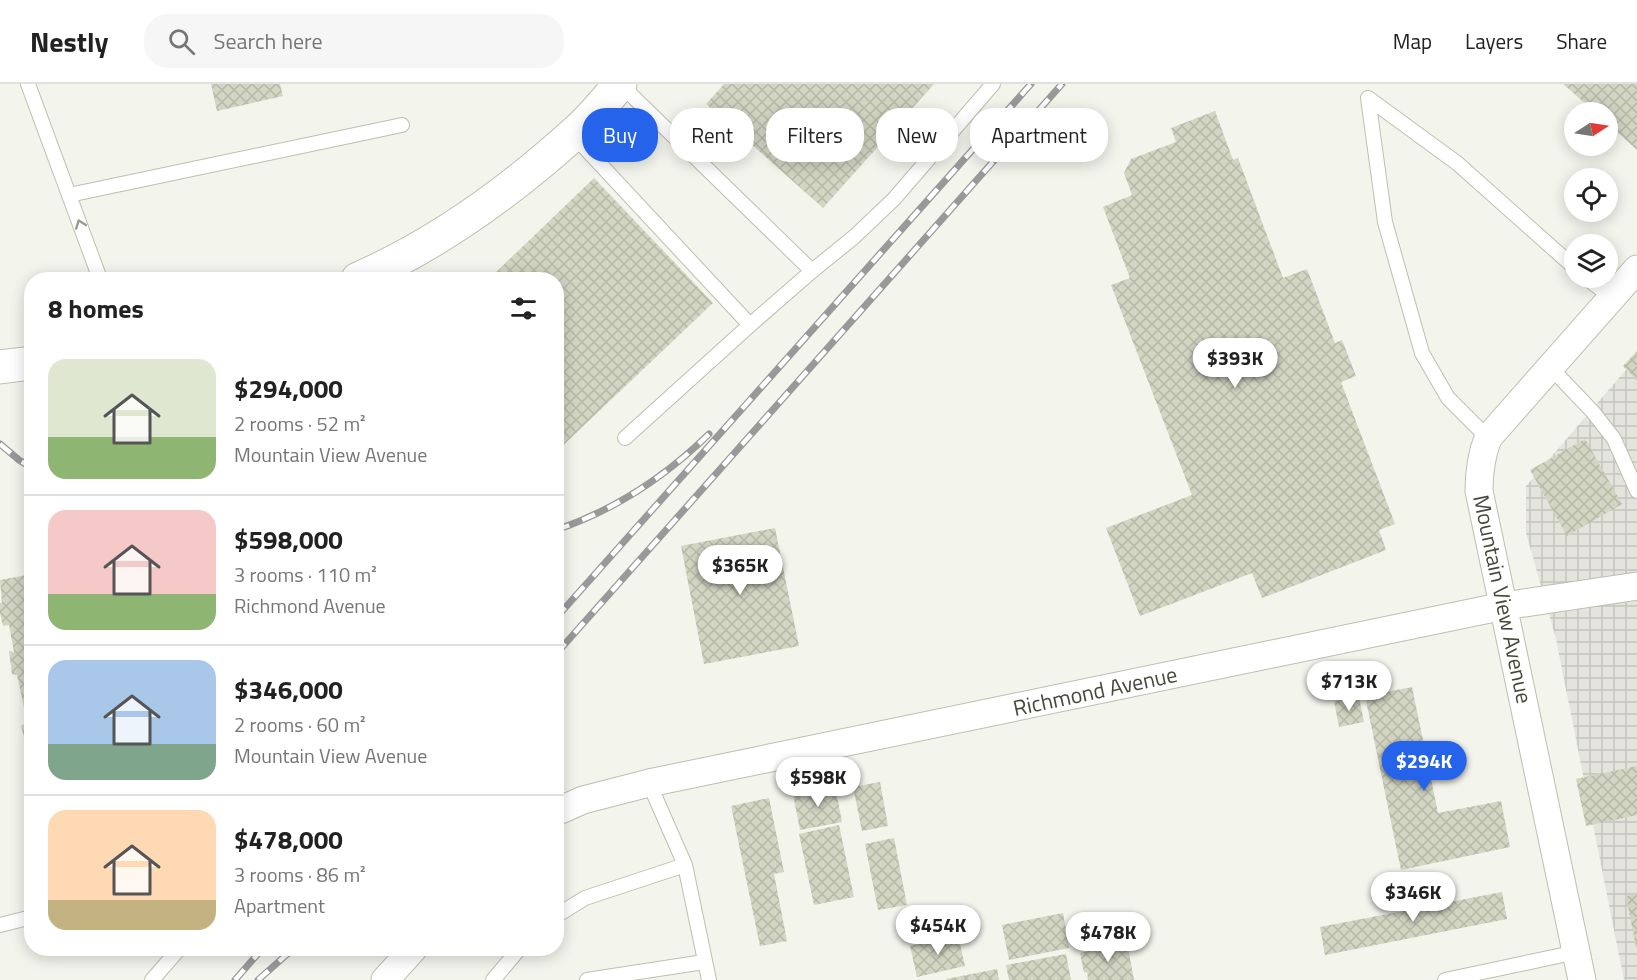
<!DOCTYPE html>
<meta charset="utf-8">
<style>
body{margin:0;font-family:"Titillium Web",sans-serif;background:#f6f6f6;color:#222;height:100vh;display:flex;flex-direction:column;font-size:22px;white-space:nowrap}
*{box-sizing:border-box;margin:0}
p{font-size:20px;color:#767676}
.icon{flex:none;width:33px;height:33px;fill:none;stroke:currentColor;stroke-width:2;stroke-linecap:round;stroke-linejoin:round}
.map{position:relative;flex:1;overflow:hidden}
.side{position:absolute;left:24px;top:188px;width:540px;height:684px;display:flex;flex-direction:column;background:#fff;border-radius:24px;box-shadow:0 3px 15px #0003}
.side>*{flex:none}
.banner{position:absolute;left:582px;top:24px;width:570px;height:54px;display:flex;gap:12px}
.needle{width:39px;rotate:78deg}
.buttons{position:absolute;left:1564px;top:18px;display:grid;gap:12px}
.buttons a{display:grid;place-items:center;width:54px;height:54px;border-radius:50%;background:#fff;box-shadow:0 3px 15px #0003;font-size:30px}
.price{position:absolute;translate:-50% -51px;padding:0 14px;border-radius:21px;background:#fff;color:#222;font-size:20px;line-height:39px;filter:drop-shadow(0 2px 3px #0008)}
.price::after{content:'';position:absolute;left:50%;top:36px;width:18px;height:14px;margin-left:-9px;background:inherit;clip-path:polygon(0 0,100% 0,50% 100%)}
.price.on{background:#2563eb;color:#fff}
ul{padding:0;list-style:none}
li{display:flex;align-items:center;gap:18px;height:150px;padding:0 24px}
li+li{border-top:2px solid #e0e0e0}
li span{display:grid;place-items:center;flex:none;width:168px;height:120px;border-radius:18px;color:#555}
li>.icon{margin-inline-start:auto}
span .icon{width:72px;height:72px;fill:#fffc;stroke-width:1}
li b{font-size:26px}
h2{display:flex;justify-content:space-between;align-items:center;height:72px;padding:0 24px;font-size:26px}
.pill{padding:0 21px;border-radius:24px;background:#fff;box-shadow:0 3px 15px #0003;font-size:21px;line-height:54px}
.pill.on{background:#2563eb;color:#fff}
header{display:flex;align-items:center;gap:36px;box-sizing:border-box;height:84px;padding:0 30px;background:#fff;border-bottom:2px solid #e0e0e0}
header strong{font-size:28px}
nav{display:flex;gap:33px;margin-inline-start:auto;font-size:21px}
.search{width:420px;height:54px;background:#f6f6f6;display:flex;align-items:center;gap:15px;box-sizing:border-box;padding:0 21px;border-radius:24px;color:#767676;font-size:22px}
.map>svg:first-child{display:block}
.industrial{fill:url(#industrial-grid)}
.building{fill:url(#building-cross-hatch)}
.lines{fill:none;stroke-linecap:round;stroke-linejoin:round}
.service-casing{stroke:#bdbfb0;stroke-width:16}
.minor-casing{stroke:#bdbfb0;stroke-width:29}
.tertiary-casing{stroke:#bdbfb0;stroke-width:35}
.service{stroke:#fff;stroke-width:14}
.minor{stroke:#fff;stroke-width:27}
.tertiary{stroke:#fff;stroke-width:33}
.rail-casing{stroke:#999;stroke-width:7}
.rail{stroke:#fff;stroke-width:4.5;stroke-dasharray:14;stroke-linecap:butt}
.oneway{stroke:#9a9a93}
.labels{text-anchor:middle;stroke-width:4.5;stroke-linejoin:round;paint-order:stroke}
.street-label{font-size:22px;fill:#47483b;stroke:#fff}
</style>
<header>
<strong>Nestly</strong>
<div class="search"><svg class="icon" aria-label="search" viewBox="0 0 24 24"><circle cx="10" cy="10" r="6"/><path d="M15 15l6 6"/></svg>Search here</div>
<nav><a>Map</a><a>Layers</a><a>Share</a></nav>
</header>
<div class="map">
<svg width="1637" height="896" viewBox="0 0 1637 896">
<defs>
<pattern id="industrial-grid" width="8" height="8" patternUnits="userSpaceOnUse" patternTransform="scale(1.5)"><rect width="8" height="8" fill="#e4e4dd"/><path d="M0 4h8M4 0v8" fill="none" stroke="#c5c5bf"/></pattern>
<pattern id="building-cross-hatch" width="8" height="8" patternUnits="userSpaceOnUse" patternTransform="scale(1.5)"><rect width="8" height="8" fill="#d3d5c3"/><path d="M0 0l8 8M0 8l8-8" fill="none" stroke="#b6b8a8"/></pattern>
</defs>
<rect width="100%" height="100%" fill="#f3f4ec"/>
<!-- industrial -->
<path class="industrial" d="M1637,273v623h-13l-68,-341 -30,-106v-47z"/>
<!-- building -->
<path class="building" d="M211,0h69l3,12 -66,15z
M724,0h210l-111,124 -117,-104z
M1563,0h74v66l-29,-26v-12h-13z
M1215,27l18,49 5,-2 45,120 24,-9 28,74 7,-3 14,36 -15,6 54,142 -16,6 7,20 -124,48 -10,-25 -112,43 -34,-88 86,-33 -81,-210 19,-7 -27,-71 29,-12 -8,-22 7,-14 45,-17 -5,-14z
M594,94l119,125 -157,149v-173h-67z
M1637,267v29l-14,-14z
M1585,355l37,65 -55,32 -37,-66z
M775,444l24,118 -95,18 -23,-118z
M32,490v170l-6,1 -5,-19 6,-4 -10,-47 -5,-1 -3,-23 5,1 -5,-27 -6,1 -3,-13v-10h2l-2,-23z
M1412,603l26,126 63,-12 9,46 -109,23 -36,-174z
M1359,613l5,25 -25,5 -5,-26z
M1637,682v49l-51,11 -10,-47z
M880,698l8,44 -26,5 -9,-44z
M835,702l7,36 -42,8 -7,-36z
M769,714l15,74 -10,2 13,67 -27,5 -29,-140z
M839,741l15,72 -40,8 -15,-71z
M894,754l13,67 -29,5 -13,-66z
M1502,808l5,27 -182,36 -5,-28z
M1637,810v53h-1l-10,-51z
M1063,829l6,35 -60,12 -7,-35z
M958,851l7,31 -48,11 -7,-31z
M1127,858l7,38h-46l-1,-8 -3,1 -4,-20z
M1066,870l5,26h-62l-3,-15z
M997,885l2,11h-52l-1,-1z"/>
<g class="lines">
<!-- service casing -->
<g class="service-casing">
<path id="service" d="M28,0l72,195
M1368,14l17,124 37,131 26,45 40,40
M1368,14l89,65 118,105
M573,51l177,190 62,-54 -192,-187
M69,111l333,-70
M812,187l42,-34 40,-38 99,-115
M1586,194l26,19
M1550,283l43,45 21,27 23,52
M625,354l125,-113
M649,699l36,82 24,115
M556,832l29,-18 100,-33
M0,841l32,-8
M152,896l28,-32
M493,896l27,-32
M587,896l117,-18
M1445,896l132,-28"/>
</g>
<!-- minor casing -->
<g class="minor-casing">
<path id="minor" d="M556,728l27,-12 66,-17 855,-177 133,-20
M385,896l29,-32
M1582,896l-103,-489c0,-19 2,-35 9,-53l149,-169"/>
</g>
<!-- tertiary casing -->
<g class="tertiary-casing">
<path id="tertiary" d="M358,195c80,-35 154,-89 219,-148 16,-14 29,-31 43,-47
M0,283l32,-4"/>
</g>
<!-- service -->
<use href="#service" class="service"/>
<!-- minor -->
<use href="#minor" class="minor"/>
<!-- tertiary -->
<use href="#tertiary" class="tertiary"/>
<!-- rail casing -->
<g class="rail-casing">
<path id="rail" d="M0,360l19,16 13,8
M556,446c59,-20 109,-53 153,-96
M556,534l475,-534
M556,570l506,-570
M235,896l28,-32
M258,896l36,-32"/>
</g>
<!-- rail -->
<use href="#rail" class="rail"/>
</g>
<!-- one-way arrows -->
<defs><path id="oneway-chevron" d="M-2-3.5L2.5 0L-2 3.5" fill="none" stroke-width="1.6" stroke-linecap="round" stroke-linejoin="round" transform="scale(1.5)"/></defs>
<use class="oneway" href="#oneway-chevron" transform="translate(80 140) rotate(-110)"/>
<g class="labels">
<!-- street labels -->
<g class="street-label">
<text transform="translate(1503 515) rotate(78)" y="8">Mountain View Avenue</text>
<text transform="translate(1095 607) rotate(-12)" y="8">Richmond Avenue</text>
</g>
</g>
</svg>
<div class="buttons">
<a><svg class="needle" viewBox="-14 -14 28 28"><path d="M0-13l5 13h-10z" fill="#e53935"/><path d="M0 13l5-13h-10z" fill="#767676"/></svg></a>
<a><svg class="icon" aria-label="locate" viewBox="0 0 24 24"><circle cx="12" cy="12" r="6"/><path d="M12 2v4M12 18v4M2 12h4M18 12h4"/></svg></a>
<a><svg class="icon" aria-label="layers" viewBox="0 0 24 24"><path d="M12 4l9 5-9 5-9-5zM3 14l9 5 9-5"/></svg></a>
</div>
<b class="price" style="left:1235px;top:305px">$393K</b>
<b class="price" style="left:740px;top:512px">$365K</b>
<b class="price" style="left:1349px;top:628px">$713K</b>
<b class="price on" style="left:1424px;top:708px">$294K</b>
<b class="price" style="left:818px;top:724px">$598K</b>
<b class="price" style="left:1413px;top:839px">$346K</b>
<b class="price" style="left:938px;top:872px">$454K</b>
<b class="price" style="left:1108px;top:879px">$478K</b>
<div class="banner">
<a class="pill on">Buy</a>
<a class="pill">Rent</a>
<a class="pill">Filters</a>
<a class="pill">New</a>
<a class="pill">Apartment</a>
</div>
<section class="side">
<h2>8 homes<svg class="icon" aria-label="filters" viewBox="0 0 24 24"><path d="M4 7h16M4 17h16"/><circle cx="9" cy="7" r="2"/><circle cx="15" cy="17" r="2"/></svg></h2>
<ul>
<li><span style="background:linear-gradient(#dfe7d0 65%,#8fb573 0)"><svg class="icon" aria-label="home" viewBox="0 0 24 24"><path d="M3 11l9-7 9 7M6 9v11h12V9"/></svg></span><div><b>$294,000</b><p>2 rooms · 52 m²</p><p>Mountain View Avenue</p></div></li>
<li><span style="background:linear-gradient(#f6c9c9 70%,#8fb573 0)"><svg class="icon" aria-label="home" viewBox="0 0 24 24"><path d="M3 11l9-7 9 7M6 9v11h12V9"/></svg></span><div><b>$598,000</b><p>3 rooms · 110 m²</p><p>Richmond Avenue</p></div></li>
<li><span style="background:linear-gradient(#a9c7e8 70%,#7fa58c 0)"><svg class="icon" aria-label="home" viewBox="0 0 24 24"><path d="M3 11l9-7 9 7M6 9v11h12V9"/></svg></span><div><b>$346,000</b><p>2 rooms · 60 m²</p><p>Mountain View Avenue</p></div></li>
<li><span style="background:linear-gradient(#ffd9b3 75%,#c2b280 0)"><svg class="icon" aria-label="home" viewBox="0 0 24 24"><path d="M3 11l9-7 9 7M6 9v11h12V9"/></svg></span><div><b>$478,000</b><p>3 rooms · 86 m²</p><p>Apartment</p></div></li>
</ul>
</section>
</div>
